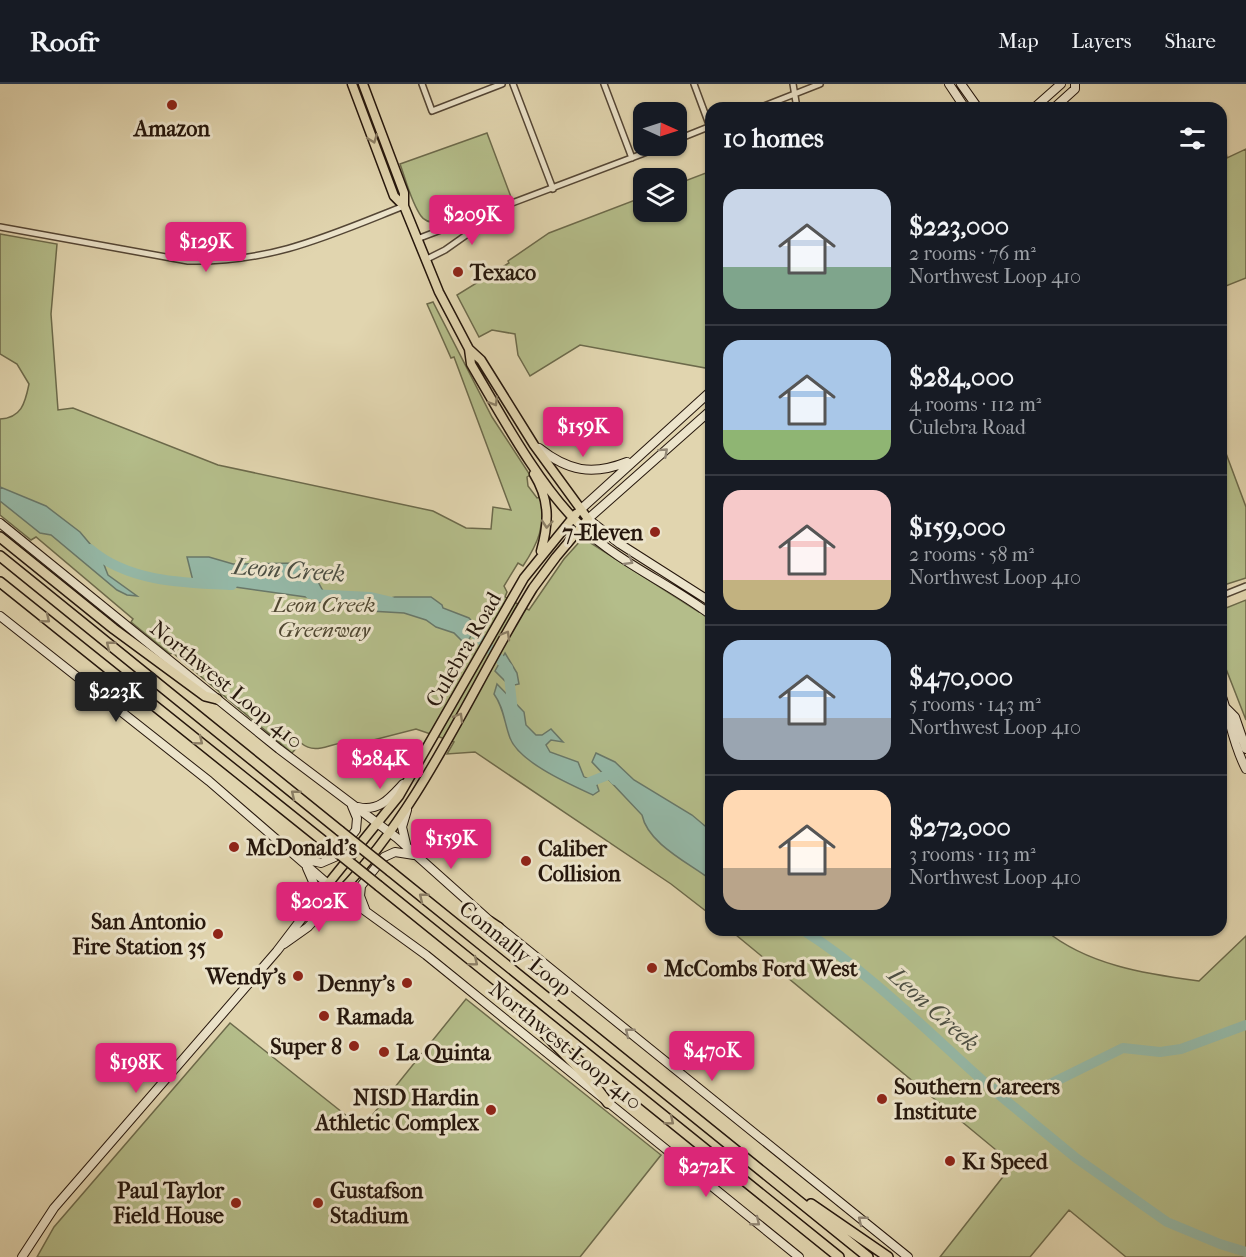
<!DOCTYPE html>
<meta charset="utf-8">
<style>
body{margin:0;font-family:"IM FELL French Canon",serif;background:#20242c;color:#f1f3f6;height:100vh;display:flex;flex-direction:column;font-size:22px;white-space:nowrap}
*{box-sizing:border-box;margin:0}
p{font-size:20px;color:#9ea1a6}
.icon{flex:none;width:33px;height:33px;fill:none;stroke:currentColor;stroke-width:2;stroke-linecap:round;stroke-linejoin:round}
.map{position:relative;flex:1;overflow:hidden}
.sheet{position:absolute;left:705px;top:18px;width:522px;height:834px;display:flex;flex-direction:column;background:#171b24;border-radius:18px;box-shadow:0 2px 4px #0004}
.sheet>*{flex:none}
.needle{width:39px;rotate:93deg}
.fabs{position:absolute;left:633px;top:18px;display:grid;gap:12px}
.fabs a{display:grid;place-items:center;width:54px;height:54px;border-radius:12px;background:#171b24;box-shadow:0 2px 4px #0004;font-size:30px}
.price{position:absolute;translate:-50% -51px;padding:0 14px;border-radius:6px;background:#db2777;color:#fff;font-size:20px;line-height:39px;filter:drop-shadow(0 2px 3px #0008)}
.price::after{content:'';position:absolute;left:50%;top:36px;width:18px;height:14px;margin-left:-9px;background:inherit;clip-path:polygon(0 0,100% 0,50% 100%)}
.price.on{background:#222;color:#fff}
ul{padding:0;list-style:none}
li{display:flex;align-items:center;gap:18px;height:150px;padding:0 18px}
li+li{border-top:2px solid #363941}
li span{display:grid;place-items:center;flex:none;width:168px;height:120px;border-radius:18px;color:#555}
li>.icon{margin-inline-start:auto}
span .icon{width:72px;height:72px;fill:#fffc;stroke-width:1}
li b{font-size:26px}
h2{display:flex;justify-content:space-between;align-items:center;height:72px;padding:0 18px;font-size:26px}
header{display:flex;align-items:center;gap:36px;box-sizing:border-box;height:84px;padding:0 30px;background:#171b24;border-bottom:2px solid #363941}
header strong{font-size:28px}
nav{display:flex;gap:33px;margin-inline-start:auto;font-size:21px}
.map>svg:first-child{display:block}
.green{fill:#b4bd8a;stroke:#6c6a4b;stroke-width:1.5}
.water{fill:#95b9a8;stroke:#68786a;stroke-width:1.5}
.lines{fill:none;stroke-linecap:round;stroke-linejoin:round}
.river{stroke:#95b9a8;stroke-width:10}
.street-casing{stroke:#544635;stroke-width:8}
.secondary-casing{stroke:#25160c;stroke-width:10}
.primary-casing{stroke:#25160c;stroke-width:11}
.highway-casing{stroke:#25160c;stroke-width:12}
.street{stroke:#ece4cb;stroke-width:5}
.secondary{stroke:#ece4cb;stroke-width:8}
.primary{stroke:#e1d5af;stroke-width:8}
.highway{stroke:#e1d5af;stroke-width:9}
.highway-bridge-casing{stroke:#25160c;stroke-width:12;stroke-linecap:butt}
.highway-bridge{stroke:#e1d5af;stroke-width:9}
.oneway{stroke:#8c7f66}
.oneway2{stroke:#928775}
.poi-dot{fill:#8f2418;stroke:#ece4cb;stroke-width:2}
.labels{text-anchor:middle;stroke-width:6;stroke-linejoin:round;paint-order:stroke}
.poi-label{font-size:22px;font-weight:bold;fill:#25160c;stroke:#ece4cb;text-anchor:start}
.park-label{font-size:22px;font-style:italic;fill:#504832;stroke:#ece4cb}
.street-label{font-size:22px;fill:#25160c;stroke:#ece4cb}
.water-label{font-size:24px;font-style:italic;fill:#4c4f43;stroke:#ece4cb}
</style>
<header>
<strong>Roofr</strong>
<nav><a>Map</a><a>Layers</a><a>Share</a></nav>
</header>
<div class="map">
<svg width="1246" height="1173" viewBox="0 0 1246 1173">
<rect width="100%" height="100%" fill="#e1d5af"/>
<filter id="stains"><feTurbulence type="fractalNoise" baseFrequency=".00333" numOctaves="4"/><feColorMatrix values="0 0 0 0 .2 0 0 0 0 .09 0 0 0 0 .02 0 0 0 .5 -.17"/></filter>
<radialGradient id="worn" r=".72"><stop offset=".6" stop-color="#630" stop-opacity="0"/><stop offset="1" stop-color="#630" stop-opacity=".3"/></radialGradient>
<!-- green -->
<path class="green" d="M1221,37l6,37 19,-9v129l-25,10z
M487,49l24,64c-18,7 -77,39 -90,19 -10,-14 -15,-36 -21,-52z
M711,87v198l-131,-24 -50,31 -12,-21 -3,-21 -23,-4 -13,7 -22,-42 52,-32 -1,-2 41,-28 94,-36 1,15h32l1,-28z
M0,150l57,10 -6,70 7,96 15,-2 145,57 215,46 33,17 25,1 2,-22 18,3 -57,-153 -3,1 -24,-54 6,-2 59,115 38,58 -3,2 1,9 9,12 4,-1c4,29 -2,45 -18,69l-5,-3 -14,23 3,6 -2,5 24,13 35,-51 19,-21 116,74 12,-10v313l-40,-31 -196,-132 -28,2 7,-12 -38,-13 -62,16c-20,-8 -35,13 -53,-2l-9,10 -119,-100 -3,1 -39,-32 2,-3 -97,-82 -5,3 -31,-25v-96c21,-1 25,-15 29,-35l-12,-20 -17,-10z
M1221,356l25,67v71l-25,8z
M1246,516v120l-25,-64v-46z
M730,846h315c42,35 101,44 154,51l47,-45v321h-120l-57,-47 -39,47h-90l73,-93z
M466,915l195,156 -81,102h-543l17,-30 176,-204 132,105z"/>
<!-- water -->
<path class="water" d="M0,403l46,19 34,26 21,25 7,18 29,21 -10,-1 -10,-5 -66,-55 -11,-2 -40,-32z
M187,473h22l24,7 67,-1c20,7 16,28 33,37l-15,3 -5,-5 -120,-17z
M395,513h36l11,8 1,3 26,10 7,8 -10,19 -12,-12 -18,-6 -10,-7 -22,-7 -51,-3 2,-4z
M505,569l12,20 2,11 -9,2 -15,-15z
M497,600l27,28 2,13 10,10h6l9,-6 12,13 -12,-2 -5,5 4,7 28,10 6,15 12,5 3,9 -6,4c-24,-11 -74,-33 -83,-57 -6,-16 -6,-30 -16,-44z
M596,669l19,9 19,18 58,35 19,16v49c-22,-17 -63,-36 -69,-65l-50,-53z"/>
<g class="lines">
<!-- river -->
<path class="river" d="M90,465c38,33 94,34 142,36
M310,510l61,3 21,5
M465,539l43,45 5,44
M582,698l3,2 25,-10 5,6
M803,846c69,44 128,105 189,159l50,-1 81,-40 37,4 21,-3 65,-24
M992,1005l84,69 91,64 53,22 26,8"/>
<!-- street casing -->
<g class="street-casing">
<path id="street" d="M422,0l10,27 70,-27
M513,0l40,105
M604,0l28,74
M694,0l16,43
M793,0l4,24
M759,24l61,-24
M676,56l35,-14
M0,143l188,34c83,2 140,-25 216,-55
M417,155l246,-93
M425,176l20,-10 58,-41
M1221,512l25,-10"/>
</g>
<!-- secondary casing -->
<g class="secondary-casing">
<path id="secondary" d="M949,0l16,24
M961,0l17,24
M1034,24l27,-24
M1054,24l21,-19v-5
M711,326l-123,109 32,25 91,58
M539,364c29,23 53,28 88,14
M580,426l131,-119
M0,439l279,226 118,89 93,83
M582,443c36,35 88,57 129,88
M0,532l209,165 119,103 98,71 373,302
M1221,610c9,25 12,51 25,75
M1226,624l9,9 11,32
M358,723c21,5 32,-9 45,-23
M406,760l-4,-17 5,-17
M300,774l21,5 14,-6 21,-27 1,-12 -5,-12
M307,784l7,16 -1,16
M328,825l13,-6 13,1
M365,825l-5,-13 1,-10 23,-29 11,-5 19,3
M499,843l409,330
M284,860l24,-17 32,-35
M22,1173l32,-49 223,-257 51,-67"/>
</g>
<!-- primary casing -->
<g class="primary-casing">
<path id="primary" d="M352,0l42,112 10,10 35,86 30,57 2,15c30,51 68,122 111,163
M363,0l41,109v13
M534,390c16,26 15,49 7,77
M328,800l71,-88 125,-218 52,-64
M340,808c84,-87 130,-202 193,-304l23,-31 32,-38 -54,-74 -53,-85 -12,-11
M490,837l9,6"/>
</g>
<!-- highway casing -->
<g class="highway-casing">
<path id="highway" d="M0,453l114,92 91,67 12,3
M0,472l340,275
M0,498l327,262
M390,787l478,386
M379,802l460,371
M502,906l91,93 15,20
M811,1120l77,53"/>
</g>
<!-- street -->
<use href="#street" class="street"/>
<!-- secondary -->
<use href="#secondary" class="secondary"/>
<!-- primary -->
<use href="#primary" class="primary"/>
<!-- highway -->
<use href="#highway" class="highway"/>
<!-- highway-bridge casing -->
<g class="highway-bridge-casing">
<path id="highway-bridge" d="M340,747l50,40
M327,760l52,42"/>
</g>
<!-- highway-bridge -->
<use href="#highway-bridge" class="highway-bridge"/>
</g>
<!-- one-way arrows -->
<defs><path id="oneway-chevron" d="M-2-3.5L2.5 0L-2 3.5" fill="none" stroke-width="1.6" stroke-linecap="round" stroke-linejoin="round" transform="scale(1.5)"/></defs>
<g class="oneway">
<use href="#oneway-chevron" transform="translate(373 55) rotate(69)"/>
<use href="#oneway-chevron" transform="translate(494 318) rotate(59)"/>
<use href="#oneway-chevron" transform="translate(547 440) rotate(95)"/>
<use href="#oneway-chevron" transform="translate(46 535) rotate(39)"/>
<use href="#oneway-chevron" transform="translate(506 551) rotate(-60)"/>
<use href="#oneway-chevron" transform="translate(110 561) rotate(-141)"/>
<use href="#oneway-chevron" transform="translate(459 633) rotate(-60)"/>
<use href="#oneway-chevron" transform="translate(199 657) rotate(39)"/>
<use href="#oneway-chevron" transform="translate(295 710) rotate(-141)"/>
<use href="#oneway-chevron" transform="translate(423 813) rotate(-141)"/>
<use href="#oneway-chevron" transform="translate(474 878) rotate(39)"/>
<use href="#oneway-chevron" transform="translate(670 1037) rotate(39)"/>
</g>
<g class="oneway2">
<use href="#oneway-chevron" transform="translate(664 368) rotate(-42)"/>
<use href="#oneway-chevron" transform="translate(629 477) rotate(31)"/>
<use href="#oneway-chevron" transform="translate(629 948) rotate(-141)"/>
<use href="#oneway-chevron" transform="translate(862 1136) rotate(-141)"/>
<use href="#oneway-chevron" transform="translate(756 1138) rotate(39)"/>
</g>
<!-- markers -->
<g class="poi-dot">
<circle cx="172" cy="21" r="6"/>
<circle cx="458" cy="188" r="6"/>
<circle cx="655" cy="448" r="6"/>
<circle cx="234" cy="763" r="6"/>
<circle cx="526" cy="777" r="6"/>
<circle cx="218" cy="850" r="6"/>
<circle cx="652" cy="884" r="6"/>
<circle cx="298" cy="892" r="6"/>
<circle cx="407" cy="899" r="6"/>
<circle cx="324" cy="932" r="6"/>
<circle cx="354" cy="962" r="6"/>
<circle cx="384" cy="968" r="6"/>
<circle cx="882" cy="1015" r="6"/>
<circle cx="491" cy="1026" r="6"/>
<circle cx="950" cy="1077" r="6"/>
<circle cx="236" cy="1119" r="6"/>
<circle cx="318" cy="1119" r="6"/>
</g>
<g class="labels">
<!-- poi labels -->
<g class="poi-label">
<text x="172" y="52" text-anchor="middle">Amazon</text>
<text x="470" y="196">Texaco</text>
<text x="643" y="456" text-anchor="end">7-Eleven</text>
<text x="246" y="771">McDonald's</text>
<text x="538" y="772">Caliber<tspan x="538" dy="25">Collision</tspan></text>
<text x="206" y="845" text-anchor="end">San Antonio<tspan x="206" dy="25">Fire Station 35</tspan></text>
<text x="664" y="892">McCombs Ford West</text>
<text x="286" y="900" text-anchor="end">Wendy's</text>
<text x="395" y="907" text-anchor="end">Denny's</text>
<text x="336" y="940">Ramada</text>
<text x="342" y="970" text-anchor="end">Super 8</text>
<text x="396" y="976">La Quinta</text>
<text x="894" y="1010">Southern Careers<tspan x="894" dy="25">Institute</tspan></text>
<text x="479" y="1021" text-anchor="end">NISD Hardin<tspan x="479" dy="25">Athletic Complex</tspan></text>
<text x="962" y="1085">K1 Speed</text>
<text x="224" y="1114" text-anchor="end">Paul Taylor<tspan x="224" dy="25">Field House</tspan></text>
<text x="330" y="1114">Gustafson<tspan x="330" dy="25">Stadium</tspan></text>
</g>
<!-- park labels -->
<g class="park-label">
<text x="324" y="528">Leon Creek<tspan x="324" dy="25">Greenway</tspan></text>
</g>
<!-- street labels -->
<g class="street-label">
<text transform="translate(463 565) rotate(-60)" y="8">Culebra Road</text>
<text transform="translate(227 600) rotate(39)" y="8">Northwest Loop 410</text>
<text transform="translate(516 864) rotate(39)" y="8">Connally Loop</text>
<text transform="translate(566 961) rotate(39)" y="8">Northwest Loop 410</text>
</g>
<!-- water labels -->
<g class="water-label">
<text transform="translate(289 486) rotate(4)" y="8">Leon Creek</text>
<text transform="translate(934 925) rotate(42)" y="8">Leon Creek</text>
</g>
</g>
<rect width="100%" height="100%" filter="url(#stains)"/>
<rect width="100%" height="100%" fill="url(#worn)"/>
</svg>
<div class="fabs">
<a><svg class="needle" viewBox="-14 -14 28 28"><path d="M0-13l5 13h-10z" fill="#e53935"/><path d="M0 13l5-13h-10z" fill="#9ea1a6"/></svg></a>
<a><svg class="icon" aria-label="layers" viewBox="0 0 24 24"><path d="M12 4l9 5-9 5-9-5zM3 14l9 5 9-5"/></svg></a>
</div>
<b class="price" style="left:472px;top:162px">$209K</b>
<b class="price" style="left:206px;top:189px">$129K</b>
<b class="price" style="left:583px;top:374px">$159K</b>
<b class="price on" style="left:116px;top:639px">$223K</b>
<b class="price" style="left:380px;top:706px">$284K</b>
<b class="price" style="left:451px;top:786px">$159K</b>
<b class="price" style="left:319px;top:849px">$202K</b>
<b class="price" style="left:712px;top:998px">$470K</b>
<b class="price" style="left:136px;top:1010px">$198K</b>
<b class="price" style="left:706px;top:1114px">$272K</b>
<section class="sheet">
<h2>10 homes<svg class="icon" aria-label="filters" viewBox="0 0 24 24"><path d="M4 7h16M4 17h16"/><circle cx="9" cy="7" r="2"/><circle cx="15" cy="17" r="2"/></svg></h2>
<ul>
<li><span style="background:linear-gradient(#c9d6e8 65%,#7fa58c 0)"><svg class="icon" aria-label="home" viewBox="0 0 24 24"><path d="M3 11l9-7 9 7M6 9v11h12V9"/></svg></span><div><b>$223,000</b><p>2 rooms · 76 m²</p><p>Northwest Loop 410</p></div></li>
<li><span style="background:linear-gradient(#a9c7e8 75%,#8fb573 0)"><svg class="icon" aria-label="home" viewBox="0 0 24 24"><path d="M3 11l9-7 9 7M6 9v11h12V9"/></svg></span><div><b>$284,000</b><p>4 rooms · 112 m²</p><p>Culebra Road</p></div></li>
<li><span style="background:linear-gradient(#f6c9c9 75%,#c2b280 0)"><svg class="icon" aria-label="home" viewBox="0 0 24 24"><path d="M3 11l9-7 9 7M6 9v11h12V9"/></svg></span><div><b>$159,000</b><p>2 rooms · 58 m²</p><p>Northwest Loop 410</p></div></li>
<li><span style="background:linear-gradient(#a9c7e8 65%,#9aa5b1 0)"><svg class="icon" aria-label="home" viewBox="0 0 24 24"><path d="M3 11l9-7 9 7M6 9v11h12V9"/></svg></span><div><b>$470,000</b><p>5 rooms · 143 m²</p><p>Northwest Loop 410</p></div></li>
<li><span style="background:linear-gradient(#ffd9b3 65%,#b9a48a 0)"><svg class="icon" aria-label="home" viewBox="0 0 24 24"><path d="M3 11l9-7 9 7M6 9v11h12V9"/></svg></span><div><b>$272,000</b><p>3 rooms · 113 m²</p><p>Northwest Loop 410</p></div></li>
</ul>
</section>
</div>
